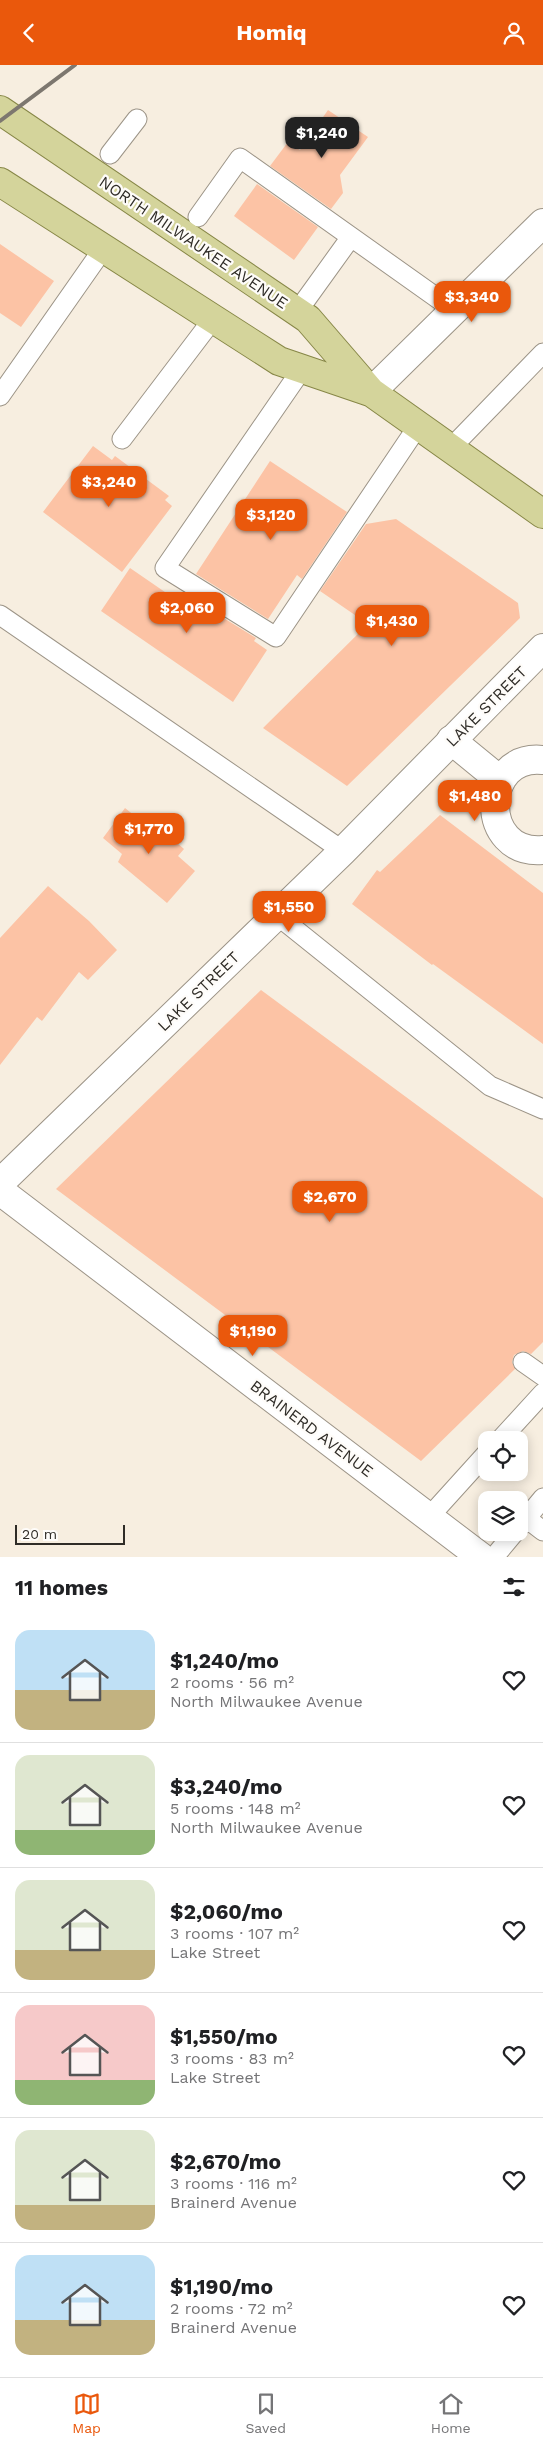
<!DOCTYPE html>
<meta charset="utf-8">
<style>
body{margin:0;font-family:"Work Sans",sans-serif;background:#f6f6f6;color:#202124;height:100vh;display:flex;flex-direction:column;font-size:19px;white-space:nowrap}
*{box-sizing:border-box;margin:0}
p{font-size:16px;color:#757577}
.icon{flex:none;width:28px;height:28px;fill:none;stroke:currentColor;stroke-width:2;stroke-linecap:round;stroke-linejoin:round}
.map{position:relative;height:1492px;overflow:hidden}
.sheet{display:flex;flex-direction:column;background:#fff;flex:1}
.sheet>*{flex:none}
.controls{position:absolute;left:478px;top:1366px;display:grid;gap:10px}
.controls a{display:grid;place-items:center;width:50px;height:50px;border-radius:10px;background:#fff;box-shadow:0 2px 12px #0003;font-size:25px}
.scale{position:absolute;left:15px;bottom:12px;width:110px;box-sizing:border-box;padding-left:5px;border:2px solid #2f2c27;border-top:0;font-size:14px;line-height:18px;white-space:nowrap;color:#2f2c27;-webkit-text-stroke:4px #fefcf9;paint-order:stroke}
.price{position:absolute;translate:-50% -42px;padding:0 11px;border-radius:10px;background:#ea580c;color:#fff;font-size:16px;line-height:32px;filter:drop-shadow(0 1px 2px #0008)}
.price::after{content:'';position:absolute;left:50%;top:30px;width:15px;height:11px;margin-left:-8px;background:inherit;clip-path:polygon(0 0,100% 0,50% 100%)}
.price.current{background:#222;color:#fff}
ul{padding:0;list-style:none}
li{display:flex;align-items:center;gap:15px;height:125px;padding:0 15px}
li+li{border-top:1px solid #e0e0e0}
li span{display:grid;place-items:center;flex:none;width:140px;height:100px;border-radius:15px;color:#555}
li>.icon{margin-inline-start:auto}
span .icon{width:60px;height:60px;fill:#fffc;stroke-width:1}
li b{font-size:21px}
h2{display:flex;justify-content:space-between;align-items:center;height:60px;padding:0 15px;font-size:21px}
header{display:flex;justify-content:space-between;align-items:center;height:65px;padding:0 15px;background:#ea580c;color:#fff;font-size:22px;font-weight:700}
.tabs{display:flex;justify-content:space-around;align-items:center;height:70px;border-top:1px solid #e0e0e0;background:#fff;font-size:14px;color:#757577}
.tabs a{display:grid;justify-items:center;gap:2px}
.tabs .current{color:#ea580c}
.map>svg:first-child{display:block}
.building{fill:#fcc3a5}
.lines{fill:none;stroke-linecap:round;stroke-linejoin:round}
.service-casing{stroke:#9c9487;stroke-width:21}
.minor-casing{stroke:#9c9487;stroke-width:30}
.tertiary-casing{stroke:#9c9487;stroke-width:30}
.primary-casing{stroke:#878747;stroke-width:30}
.service{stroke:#fff;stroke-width:19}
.minor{stroke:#fff;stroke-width:28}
.tertiary{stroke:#fff;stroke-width:28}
.primary{stroke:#d4d49b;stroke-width:28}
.rail{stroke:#7d776f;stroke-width:4}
.labels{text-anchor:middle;stroke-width:4.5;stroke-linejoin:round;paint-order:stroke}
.street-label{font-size:16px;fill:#2f2c27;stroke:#fefcf9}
</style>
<header><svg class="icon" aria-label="back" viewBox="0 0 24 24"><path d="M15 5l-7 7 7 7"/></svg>Homiq<svg class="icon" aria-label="person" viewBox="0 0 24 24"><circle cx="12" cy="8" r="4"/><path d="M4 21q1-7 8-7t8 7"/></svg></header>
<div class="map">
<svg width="543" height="1492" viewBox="0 0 543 1492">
<rect width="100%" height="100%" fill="#f7eee0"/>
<!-- building -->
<path class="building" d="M328,45l40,27 -28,38 3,18 -12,16 -61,-43 18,-24 12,8z
M257,119l61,43 -24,33 -60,-44z
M0,179l54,37 -33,46 -21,-14z
M93,381l19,14 3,-4 54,40 -4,4 7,6 -50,66 -79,-60z
M270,396l77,51 -45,67 -5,-4 -29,44 -72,-45z
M396,454l122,84 2,15 -173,168 -84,-58 105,-104 -48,-33 46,-67z
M130,503l48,33 5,-8 73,45 -2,3 13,9 -34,52 -132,-91z
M125,743l31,25 5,-4 23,20 -6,7 17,15 -28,32 -49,-41 4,-8 -19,-16z
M440,750l103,78v151l-110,-80 -1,1 -80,-61 25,-34 3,2z
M48,821l41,35 28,29 -29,30 -9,-8 -37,49 -5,-4 -37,48v-127z
M261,925l282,208v144l-12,12 -8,-3 -9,4 -2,7 3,7 -94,92 -365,-272z"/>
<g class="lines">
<!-- service casing -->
<g class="service-casing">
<path id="service" d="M110,89l27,-35
M198,152l42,-59 214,152
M297,247l54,-75
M302,304l-137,199 111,69 142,-211
M0,331l103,-147
M122,374l91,-120
M450,384l93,-96
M0,550l343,236
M277,850l213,171 53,23
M523,1297l20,14
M500,1375l43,-47
M429,1452l57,-63
M526,1453l17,13
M519,1462l24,-29
M494,1492l20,-24"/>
</g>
<!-- minor casing -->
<g class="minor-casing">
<path id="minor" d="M371,327l172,-169
M451,675l50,41
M543,695c-63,-7 -65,96 0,90"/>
</g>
<!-- tertiary casing -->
<g class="tertiary-casing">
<path id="tertiary" d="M0,1118l343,-332 200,-203
M0,1126l481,366"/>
</g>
<!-- primary casing -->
<g class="primary-casing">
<path id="primary" d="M0,45l308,209 63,73 172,122
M0,117l279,179 91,31"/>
</g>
<!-- service -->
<use href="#service" class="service"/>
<!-- minor -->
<use href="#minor" class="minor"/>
<!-- tertiary -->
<use href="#tertiary" class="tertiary"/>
<!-- primary -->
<use href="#primary" class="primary"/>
<!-- rail -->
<path class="rail" d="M0,56l75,-56"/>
</g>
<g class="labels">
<!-- street labels -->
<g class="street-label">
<text transform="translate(194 177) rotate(34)" y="6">NORTH MILWAUKEE AVENUE</text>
<text transform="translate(486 641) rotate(-45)" y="6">LAKE STREET</text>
<text transform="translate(198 926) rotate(-44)" y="6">LAKE STREET</text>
<text transform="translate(312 1363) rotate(37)" y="6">BRAINERD AVENUE</text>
</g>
</g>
</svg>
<div class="controls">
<a><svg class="icon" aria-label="locate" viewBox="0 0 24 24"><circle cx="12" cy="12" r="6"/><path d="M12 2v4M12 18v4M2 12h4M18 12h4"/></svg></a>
<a><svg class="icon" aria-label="layers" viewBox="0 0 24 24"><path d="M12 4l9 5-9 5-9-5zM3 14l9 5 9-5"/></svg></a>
</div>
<div class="scale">20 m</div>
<b class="price current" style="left:322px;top:94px">$1,240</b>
<b class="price" style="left:472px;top:258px">$3,340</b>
<b class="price" style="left:109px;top:443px">$3,240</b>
<b class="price" style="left:271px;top:476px">$3,120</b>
<b class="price" style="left:187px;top:569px">$2,060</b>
<b class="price" style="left:392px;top:582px">$1,430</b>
<b class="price" style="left:475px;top:757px">$1,480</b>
<b class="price" style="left:149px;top:790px">$1,770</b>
<b class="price" style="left:289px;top:868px">$1,550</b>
<b class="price" style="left:330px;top:1158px">$2,670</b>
<b class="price" style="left:253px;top:1292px">$1,190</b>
</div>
<section class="sheet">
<h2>11 homes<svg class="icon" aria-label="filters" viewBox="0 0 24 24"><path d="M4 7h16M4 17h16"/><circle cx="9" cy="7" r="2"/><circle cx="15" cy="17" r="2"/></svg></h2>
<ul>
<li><span style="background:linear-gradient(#bfe0f5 60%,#c2b280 0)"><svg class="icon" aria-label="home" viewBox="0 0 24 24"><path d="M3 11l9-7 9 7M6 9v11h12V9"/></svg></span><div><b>$1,240/mo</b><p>2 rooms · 56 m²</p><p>North Milwaukee Avenue</p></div><svg class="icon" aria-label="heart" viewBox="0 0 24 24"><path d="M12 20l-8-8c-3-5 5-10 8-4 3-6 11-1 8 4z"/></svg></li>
<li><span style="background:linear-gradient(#dfe7d0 75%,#8fb573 0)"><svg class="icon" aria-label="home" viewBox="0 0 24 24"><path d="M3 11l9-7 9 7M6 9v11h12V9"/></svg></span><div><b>$3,240/mo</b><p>5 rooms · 148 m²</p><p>North Milwaukee Avenue</p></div><svg class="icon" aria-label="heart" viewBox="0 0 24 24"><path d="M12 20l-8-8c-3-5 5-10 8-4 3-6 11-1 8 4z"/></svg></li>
<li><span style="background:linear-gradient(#dfe7d0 70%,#c2b280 0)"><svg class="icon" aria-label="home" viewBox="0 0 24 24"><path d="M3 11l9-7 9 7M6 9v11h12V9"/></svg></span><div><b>$2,060/mo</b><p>3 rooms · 107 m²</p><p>Lake Street</p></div><svg class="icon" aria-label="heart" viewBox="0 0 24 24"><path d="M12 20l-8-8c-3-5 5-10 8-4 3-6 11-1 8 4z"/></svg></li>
<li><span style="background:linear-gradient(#f6c9c9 75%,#8fb573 0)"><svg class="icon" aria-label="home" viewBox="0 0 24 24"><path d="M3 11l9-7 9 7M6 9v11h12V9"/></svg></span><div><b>$1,550/mo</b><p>3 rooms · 83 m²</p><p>Lake Street</p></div><svg class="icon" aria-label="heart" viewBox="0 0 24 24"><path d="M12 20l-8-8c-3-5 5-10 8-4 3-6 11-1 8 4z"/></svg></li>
<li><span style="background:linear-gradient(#dfe7d0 75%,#c2b280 0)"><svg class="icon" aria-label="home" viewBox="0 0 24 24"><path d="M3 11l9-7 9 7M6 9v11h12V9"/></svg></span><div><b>$2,670/mo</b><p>3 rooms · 116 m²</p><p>Brainerd Avenue</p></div><svg class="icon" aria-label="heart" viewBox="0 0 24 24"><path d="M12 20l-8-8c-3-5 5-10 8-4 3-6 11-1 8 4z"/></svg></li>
<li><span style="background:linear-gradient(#bfe0f5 65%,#c2b280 0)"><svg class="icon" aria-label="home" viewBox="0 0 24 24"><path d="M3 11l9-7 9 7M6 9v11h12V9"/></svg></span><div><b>$1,190/mo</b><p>2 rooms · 72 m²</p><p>Brainerd Avenue</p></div><svg class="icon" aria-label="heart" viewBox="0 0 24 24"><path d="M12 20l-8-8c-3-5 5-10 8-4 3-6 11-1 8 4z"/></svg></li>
</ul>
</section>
<nav class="tabs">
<a class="current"><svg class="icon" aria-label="map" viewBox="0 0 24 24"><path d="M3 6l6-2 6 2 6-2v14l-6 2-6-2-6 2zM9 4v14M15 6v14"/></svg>Map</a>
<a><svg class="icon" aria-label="saved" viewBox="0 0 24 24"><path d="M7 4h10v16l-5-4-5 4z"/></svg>Saved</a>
<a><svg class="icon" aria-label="home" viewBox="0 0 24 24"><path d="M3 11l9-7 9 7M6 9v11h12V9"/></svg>Home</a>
</nav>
